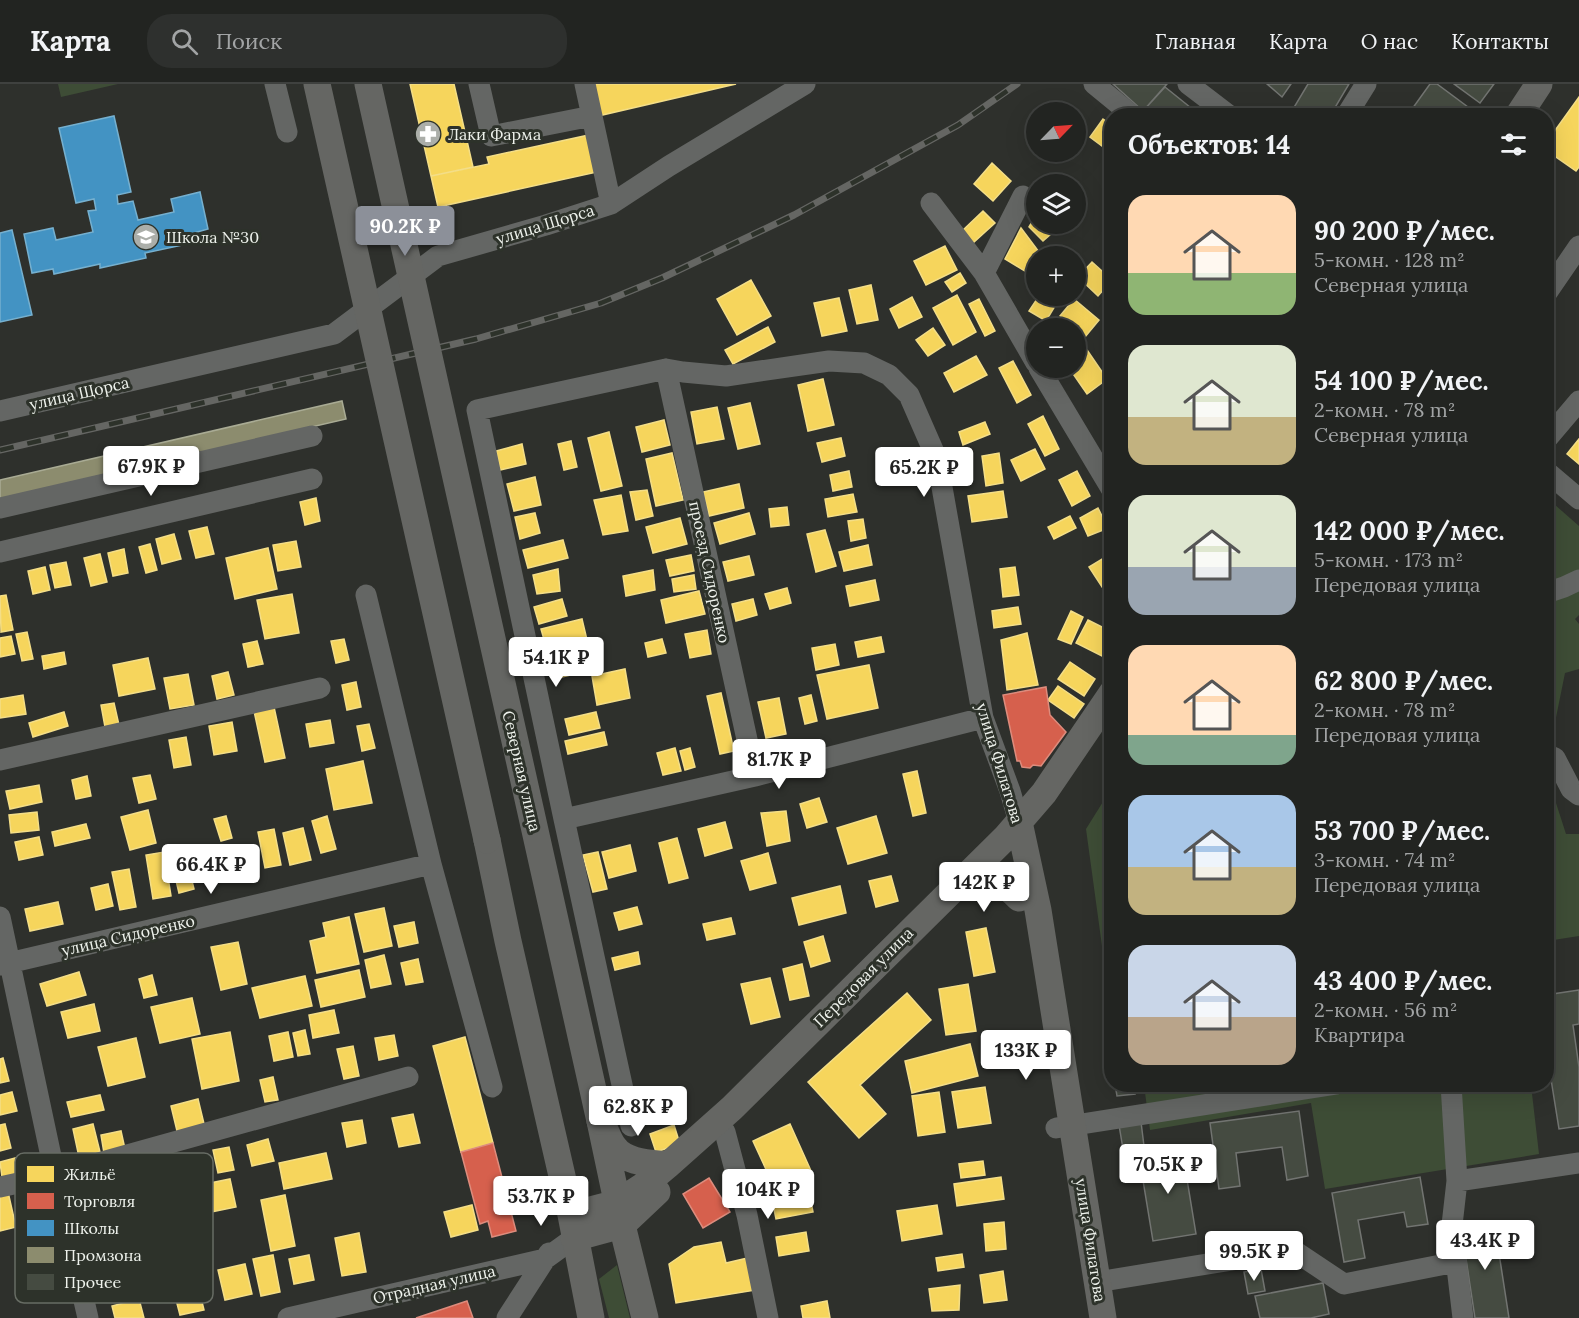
<!DOCTYPE html>
<html lang="ru">
<meta charset="utf-8">
<style>
body{margin:0;font-family:Lora,serif;background:#2e302e;color:#f1f3f6;height:100vh;display:flex;flex-direction:column;font-size:22px;white-space:nowrap}
*{box-sizing:border-box;margin:0}
p{font-size:20px;color:#a2a4a5}
.icon{flex:none;width:33px;height:33px;fill:none;stroke:currentColor;stroke-width:2;stroke-linecap:round;stroke-linejoin:round}
.map{position:relative;flex:1;overflow:hidden}
.details{position:absolute;left:1104px;top:24px;width:450px;height:984px;display:flex;flex-direction:column;background:#222421;border-radius:24px;box-shadow:0 6px 24px #0002,0 0 0 2px #3f413f}
.details>*{flex:none}
.needle{width:39px;rotate:65deg}
.controls{position:absolute;left:1026px;top:18px;display:grid;gap:12px}
.controls a{display:grid;place-items:center;width:60px;height:60px;border-radius:50%;background:#222421;box-shadow:0 6px 24px #0002,0 0 0 2px #3f413f;font-size:30px}
.price{position:absolute;translate:-50% -51px;padding:0 14px;border-radius:6px;background:#fff;color:#222;font-size:20px;line-height:39px;filter:drop-shadow(0 2px 3px #0008)}
.price::after{content:'';position:absolute;left:50%;top:36px;width:18px;height:14px;margin-left:-9px;background:inherit;clip-path:polygon(0 0,100% 0,50% 100%)}
.price.selected{background:#8c9099;color:#fff}
ul{padding:0;list-style:none}
li{display:flex;align-items:center;gap:18px;height:150px;padding:0 24px}
li span{display:grid;place-items:center;flex:none;width:168px;height:120px;border-radius:18px;color:#555}
li>.icon{margin-inline-start:auto}
span .icon{width:72px;height:72px;fill:#fffc;stroke-width:1}
li b{font-size:26px}
h2{display:flex;justify-content:space-between;align-items:center;height:72px;padding:0 24px;font-size:26px}
header{display:flex;align-items:center;gap:36px;box-sizing:border-box;height:84px;padding:0 30px;background:#222421;border-bottom:2px solid #3f413f}
header strong{font-size:28px}
nav{display:flex;gap:33px;margin-inline-start:auto;font-size:21px}
.search{width:420px;height:54px;background:#2e302e;display:flex;align-items:center;gap:15px;box-sizing:border-box;padding:0 21px;border-radius:24px;color:#a2a4a5;font-size:22px}
.map>svg:first-child{display:block}
.green{fill:#3e4d36}
.homes{fill:#f6d55c;stroke:#f4de87;stroke-width:1.5}
.shops{fill:#d6604d;stroke:#dd8c7d;stroke-width:1.5}
.schools{fill:#4393c3;stroke:#76b0cf;stroke-width:1.5}
.industry{fill:#8c8c6e;stroke:#a9ab94;stroke-width:1.5}
.building{fill:#454b41;stroke:#727471;stroke-width:1.5}
.lines{fill:none;stroke-linecap:round;stroke-linejoin:round}
.minor{stroke:#646664;stroke-width:21}
.major{stroke:#656663;stroke-width:27}
.rail-casing{stroke:#656663;stroke-width:7}
.rail{stroke:#2d322a;stroke-width:4.5;stroke-dasharray:14;stroke-linecap:butt}
.major-bridge{stroke:#656663;stroke-width:27}
.labels{text-anchor:middle;stroke-width:6;stroke-linejoin:round;paint-order:stroke}
.poi-label{font-size:16px;fill:#eef2ec;stroke:#2d322a;text-anchor:start}
.street-label{font-size:16px;fill:#eef2ec;stroke:#2d322a}
.key{fill:#2d322a;stroke:#676c64;stroke-width:1.5}
.key-label{font-size:16px;fill:#eef2ec}
</style>
<header>
<strong>Карта</strong>
<div class="search"><svg class="icon" aria-label="search" viewBox="0 0 24 24"><circle cx="10" cy="10" r="6"/><path d="M15 15l6 6"/></svg>Поиск</div>
<nav><a>Главная</a><a>Карта</a><a>О нас</a><a>Контакты</a></nav>
</header>
<div class="map">
<svg width="1579" height="1234" viewBox="0 0 1579 1234">
<rect width="100%" height="100%" fill="#2e302c"/>
<!-- green -->
<path class="green" d="M58,0h60l-57,13z
M1546,413l33,29v89l-4,4 4,5v45l-14,4 -18,89z
M1546,688l20,62h13v102l-32,5z
M1111,705v223l-25,-183z
M1144,1001h387l8,69 -214,35 -14,-86 -161,27z
M617,1181l13,53h-21l-10,-39z"/>
<!-- homes -->
<path class="homes" d="M410,0h44l19,83 -42,9z
M590,0h146l-138,32z
M1579,13v70l-3,4 -30,-21v-7z
M1103,35l9,6v25l-2,2 -20,-15z
M589,51l8,37 -159,35 -7,-31 58,-12 -2,-7z
M992,79l19,18 -18,20 -19,-17z
M983,127l12,12 -22,20 -11,-12z
M1036,131v9h19l3,4 -15,13 -14,-14z
M1021,144l21,28h-6v14l-3,6 -28,-17z
M945,162l12,24 -31,15 -12,-24z
M1092,178l20,18 -14,16 -20,-19z
M960,189l6,10 -14,9 -7,-10z
M751,196l20,36 -34,19 -20,-36z
M871,201l7,35 -21,4 -8,-34z
M957,211l19,37 -23,13 -20,-37z
M1039,212h22l-15,25 -17,-10z
M912,213l10,20 -23,11 -9,-19z
M839,214l8,33 -25,5 -8,-33z
M979,215l16,32 -10,5 -16,-32z
M1074,215l25,21 -14,17 -25,-21z
M768,243l7,15 -42,22 -8,-14z
M933,244l12,17 -17,11 -12,-16z
M1085,263l22,32 -20,15 -18,-26h7v-15z
M976,272l11,19 -33,17 -10,-19z
M1013,277l18,34 -14,8 -18,-35z
M823,295l11,46 -26,6 -10,-46z
M750,319l10,41 -22,5 -10,-41z
M717,323l7,32 -27,5 -6,-32z
M1043,332l16,33 -14,7 -17,-32z
M664,336l6,25 -28,7 -6,-25z
M985,338l5,12 -27,11 -4,-13z
M609,348l13,54 -21,5 -13,-53z
M841,354l4,18 -23,6 -5,-19z
M1579,355v25l-12,-10z
M571,357l6,26 -13,3 -6,-26z
M522,360l4,20 -26,6 -4,-19z
M1035,365l10,20 -24,12 -10,-21z
M672,369l11,47 -27,6 -10,-47z
M999,369l4,30 -17,3 -4,-30z
M849,387l3,16 -19,4 -3,-16z
M1077,387l13,25 -18,10 -13,-26z
M535,393l6,28 -27,6 -7,-27z
M739,400l5,24 -35,8 -6,-24z
M647,406l6,26 -17,4 -6,-28z
M1003,407l4,26 -35,5 -4,-26z
M853,410l4,18 -29,5 -3,-18z
M621,411l7,36 -25,4 -9,-35z
M316,414l4,23 -15,4 -5,-23z
M787,423l2,18 -18,2 -2,-18z
M1098,424l10,20 -20,8 -8,-18z
M535,429l5,20 -20,6 -5,-22z
M749,429l6,21 -35,10 -6,-21z
M1070,432l6,12 -22,11 -6,-12z
M680,434l7,26 -34,9 -7,-26z
M863,435l3,19 -15,3 -3,-20z
M207,443l7,27 -18,4 -7,-27z
M825,446l11,36 -20,6 -9,-38z
M174,450l7,25 -19,5 -6,-25z
M563,456l5,18 -40,10 -5,-18z
M296,457l5,26 -23,4 -5,-26z
M150,460l7,26 -11,3 -7,-26z
M868,461l4,20 -28,6 -5,-19z
M268,464l9,41 -42,10 -9,-41z
M124,465l4,24 -15,3 -5,-23z
M1112,469v36l-6,4 -17,-26z
M100,470l7,28 -16,4 -7,-28z
M691,471l3,16 -24,5 -4,-16z
M749,472l5,19 -26,6 -5,-19z
M66,478l5,23 -16,3 -5,-23z
M45,483l5,23 -17,4 -5,-23z
M1015,483l4,28 -16,2 -3,-28z
M558,485l2,22 -23,3 -4,-19z
M653,486l2,20 -29,6 -3,-20z
M694,491l2,14 -22,3 -2,-13z
M875,496l4,20 -29,6 -4,-20z
M787,504l4,15 -21,6 -5,-15z
M699,507l6,23 -39,9 -5,-23z
M292,510l7,39 -34,6 -8,-39z
M6,511l7,35 -12,2 -1,-36z
M562,515l5,17 -28,8 -5,-17z
M753,515l4,16 -21,6 -4,-17z
M1018,523l3,17 -27,4 -2,-17z
M1071,527l12,6 -12,27 -13,-5z
M582,535l5,21 -40,10 -6,-21z
M1088,536l24,12v29l-36,-18z
M707,546l4,24 -21,4 -5,-24z
M27,548l6,27 -11,2 -6,-27z
M1027,549l11,52 -31,5 -6,-50z
M11,552l4,18 -15,3v-19z
M881,553l3,15 -26,5 -3,-15z
M344,555l5,21 -13,3 -5,-22z
M662,555l4,14 -18,4 -3,-14z
M257,557l6,23 -15,3 -5,-23z
M835,560l4,21 -23,5 -4,-22z
M64,568l2,12 -22,5 -2,-13z
M148,574l7,31 -36,7 -6,-31z
M585,576l3,11 -35,8 -2,-12z
M1070,578l25,17 -11,17 -26,-17z
M869,581l9,43 -51,11 -10,-44z
M625,585l5,29 -33,7 -5,-29z
M228,588l6,23 -17,4 -5,-23z
M188,590l6,31 -24,4 -6,-31z
M356,598l5,25 -14,3 -5,-25z
M1058,602l26,18 -10,14 -26,-18z
M721,609l13,58 -14,3 -13,-58z
M23,611l3,19 -26,4v-19z
M811,611l6,26 -12,3 -6,-26z
M779,614l7,36 -20,4 -8,-36z
M114,619l5,22 -14,2 -4,-22z
M274,623l11,51 -20,4 -11,-51z
M64,628l4,14 -35,11 -4,-14z
M596,628l4,16 -31,7 -4,-16z
M330,636l4,23 -24,4 -4,-23z
M232,638l5,29 -23,4 -5,-29z
M369,640l6,24 -13,3 -5,-25z
M604,648l3,13 -39,9 -3,-13z
M186,653l5,28 -17,3 -5,-28z
M675,664l6,23 -18,4 -6,-22z
M690,664l5,19 -10,3 -5,-19z
M363,677l9,42 -38,7 -8,-41z
M917,687l9,42 -13,3 -10,-42z
M150,691l6,24 -17,4 -6,-25z
M87,692l4,20 -15,3 -4,-19z
M39,701l3,17 -32,7 -4,-18z
M819,714l8,24 -20,6 -7,-24z
M148,726l8,33 -26,7 -9,-33z
M786,727l4,30 -23,5 -6,-33z
M37,728l2,18 -28,3 -2,-18z
M226,732l6,22 -11,3 -7,-22z
M327,732l9,33 -15,4 -9,-32z
M876,732l11,37 -39,11 -11,-36z
M725,738l7,26 -27,8 -7,-27z
M86,740l4,14 -35,8 -3,-14z
M303,744l8,32 -21,5 -7,-32z
M274,745l7,36 -16,3 -7,-36z
M39,753l4,18 -24,5 -4,-18z
M677,754l11,40 -19,5 -10,-40z
M630,761l6,26 -27,7 -7,-26z
M248,763l5,24 -14,3 -6,-24z
M216,766l6,27 -15,3 -6,-27z
M164,768l7,44 -18,3 -7,-44z
M598,768l9,37 -14,3 -10,-37z
M768,769l8,30 -26,7 -9,-29z
M129,785l7,38 -16,3 -8,-38z
M189,785l5,20 -15,4 -5,-21z
M891,792l7,25 -22,6 -7,-26z
M108,800l5,22 -17,4 -5,-22z
M840,802l6,27 -47,12 -7,-27z
M58,818l5,22 -33,7 -5,-22z
M637,823l5,17 -23,6 -5,-17z
M384,824l8,38 -28,6 -9,-38z
M349,833l10,47 -42,9 -7,-32 16,-4 -3,-14z
M731,834l4,16 -28,6 -4,-16z
M414,838l4,21 -19,4 -5,-21z
M986,844l9,44 -21,4 -8,-44z
M823,852l7,25 -19,6 -7,-25z
M238,858l9,42 -26,6 -10,-43z
M638,868l2,12 -25,6 -3,-12z
M384,871l7,29 -20,4 -6,-28z
M418,875l5,23 -17,3 -5,-22z
M802,880l7,32 -19,4 -7,-31z
M359,886l6,27 -44,10 -6,-27z
M79,888l7,23 -39,11 -7,-22z
M152,891l5,20 -13,3 -5,-19z
M305,892l7,30 -52,12 -8,-30z
M770,894l10,39 -29,7 -10,-40z
M968,900l8,47 -30,4 -7,-46z
M907,909l24,27 -71,65 26,29 -27,24 -51,-56z
M192,914l8,36 -40,9 -9,-36z
M94,920l6,27 -32,7 -7,-26z
M334,926l5,23 -26,5 -4,-23z
M305,946l5,24 -12,2 -5,-23z
M230,948l9,49 -37,8 -10,-50z
M288,948l5,25 -19,4 -5,-25z
M394,951l4,21 -19,4 -4,-22z
M465,953l28,106 -32,9 -28,-106z
M136,954l9,39 -37,9 -10,-39z
M970,960l8,32 -66,17 -7,-32z
M353,962l6,30 -15,3 -7,-30z
M3,974l6,23 -9,2v-24z
M273,993l5,23 -13,2 -5,-22z
M985,1003l6,36 -33,5 -6,-36z
M12,1008l5,19 -17,4v-20z
M939,1008l6,40 -27,4 -6,-40z
M100,1011l4,15 -33,7 -4,-15z
M198,1015l7,29 -27,7 -7,-29z
M413,1030l7,29 -21,4 -7,-29z
M362,1036l4,23 -19,4 -5,-24z
M5,1040l6,24 -11,3v-26z
M93,1040l7,28 -21,5 -6,-28z
M790,1040l22,49 -37,16 -22,-48z
M674,1041l6,19 -24,8 -6,-18z
M121,1047l4,18 -21,4 -3,-18z
M268,1055l6,22 -22,5 -5,-21z
M229,1063l5,23 -16,3 -5,-23z
M326,1069l6,26 -48,10 -5,-26z
M19,1073l2,17 -19,3 -2,-15z
M983,1077l2,14 -24,3 -2,-14z
M1001,1093l3,22 -47,7 -3,-22z
M230,1095l6,28 -35,7 -6,-28z
M808,1104l5,24 -37,7 -5,-24z
M8,1108l8,35 -16,4v-37z
M285,1111l10,51 -24,5 -10,-51z
M472,1121l6,25 -27,7 -7,-25z
M937,1121l5,29 -40,7 -5,-30z
M1004,1138l2,27 -20,2 -2,-27z
M806,1148l3,19 -30,5 -3,-19z
M359,1149l7,39 -24,4 -7,-38z
M721,1158l5,21 26,-6 4,33 -80,13 -7,-39 25,-17z
M962,1170l2,13 -26,4 -2,-13z
M273,1171l7,37 -19,4 -8,-37z
M309,1171l5,25 -20,4 -5,-25z
M245,1180l7,30 -27,6 -7,-30z
M1003,1187l4,29 -23,3 -4,-28z
M197,1198l7,28 -24,5 -7,-27z
M960,1201l-1,25 -27,1 -3,-22z
M139,1215l5,19h-29l-3,-12z
M827,1217l3,17h-27l-2,-12z"/>
<!-- shops -->
<path class="shops" d="M1046,603l4,28 16,17 -25,34 -8,-1 -3,3 -8,-1 -2,-6h-3l-14,-66z
M493,1059l23,88 -24,6 -4,-16 -8,3 -19,-72z
M709,1094l21,34 -27,16 -20,-34z
M467,1217l6,17h-57z"/>
<!-- schools -->
<path class="schools" d="M114,32l17,76 -14,3 1,9 15,-3 5,19 36,-8 -3,-13 29,-7 8,37 -18,5 2,9 -47,10 1,5 -46,10v-4l-46,10 -1,-5 -21,4 -8,-39 29,-6 3,12 37,-8 -5,-21 8,-1 -2,-11 -18,4 -17,-75z
M12,146l20,85 -32,7v-89z"/>
<!-- industry -->
<path class="industry" d="M342,317l4,18 -346,80v-19z"/>
<!-- building -->
<path class="building" d="M1113,0h54l-24,27z
M1267,0h24l-9,13z
M1308,0h41l-19,32h-28l-9,-7z
M1430,0h7l43,32h-73z
M1454,0h40l-14,19z
M1165,3l36,29h-52l-6,-5z
M1579,906v34l-6,1 6,42v59l-20,3 -13,-81v-53z
M1115,1000h18l2,10 -18,2z
M1299,1027l9,65 -21,4 -5,-33 -46,6 4,33 -21,3 -9,-66z
M1141,1038l3,24 -21,3 -4,-24z
M1182,1065l14,85 -43,7 -14,-85z
M1420,1093l8,47 -21,3 -3,-15 -46,8 7,38 -21,4 -12,-69z
M1494,1137l15,97h-34l-14,-92z
M1261,1185l4,22 -17,3 -4,-22z
M1323,1199l6,31 -18,4h-51l-5,-22z"/>
<g class="lines">
<!-- minor -->
<path class="minor" d="M275,0l12,48
M479,0l12,52 101,-20
M585,0l26,120
M1094,0l39,32
M1188,0l42,32
M1346,32l20,-32
M931,119l53,70 52,90
M984,189l39,-77
M1546,210l33,-48
M1039,284l73,122
M666,285l89,407
M0,327l334,-77 104,-78 108,-31 65,-21 58,-38 136,-82
M1546,356l33,-39
M1546,387l33,28
M0,424l312,-72
M0,468l312,-73
M1546,509l18,-6 15,-7
M366,511l65,269 61,223
M1546,670l9,4 16,31 8,6
M0,676l320,-72
M564,735l191,-43 228,-58
M0,833l55,258 33,143
M0,881l431,-101
M1451,1000l6,97 -5,44 11,93
M631,1042l-67,-307 -87,-409 189,-41 17,3 43,4 103,-15 35,2 25,12 20,20 28,64 46,259 27,73 9,31
M1056,1044l281,-44
M725,1048l22,83 21,103
M1457,1097l122,-18
M0,1103l55,-12 353,-98
M1097,1198l196,-32 51,34 112,-22
M288,1234l257,-59 29,-21
M507,1234l42,-65"/>
<!-- major -->
<path class="major" d="M1518,32l21,-32
M1019,738l19,88 65,408
M487,756l21,101 63,274 20,103
M983,798c19,-1 23,3 36,16
M600,1037l22,104 23,93
M605,1046c3,6 5,12 9,17 11,16 37,16 54,18
M571,1131l46,-12 26,-17 25,-21 64,-57 274,-271 38,-44 68,-100
M574,1154l48,-13 35,-33"/>
<!-- rail casing -->
<g class="rail-casing">
<path id="rail" d="M0,366l476,-111 125,-36 61,-25 132,-63 164,-90 59,-41"/>
</g>
<!-- rail -->
<use href="#rail" class="rail"/>
<!-- major-bridge -->
<path class="major-bridge" d="M317,0l170,756
M368,0l232,1037"/>
</g>
<!-- icons -->
<defs>
<g id="pharmacy-disc" transform="scale(1.35)"><circle r="9.5" fill="#abaea9" stroke="#2d322a"/><path d="M-2-6h4v4h4v4h-4v4h-4v-4h-4v-4h4Z" fill="#fff"/></g>
<g id="school-disc" transform="scale(1.35)"><circle r="9.5" fill="#abaea9" stroke="#2d322a"/><path d="M0-5L7-2L0 1L-7-2ZM-4 1L0 2.5L4 1V4Q0 6-4 4Z" fill="#fff"/></g>
</defs>
<g fill-rule="evenodd">
<use href="#pharmacy-disc" x="428" y="50"/>
<use href="#school-disc" x="146" y="153"/>
</g>
<g class="labels">
<!-- poi labels -->
<g class="poi-label">
<text x="448" y="56">Лаки Фарма</text>
<text x="166" y="159">Школа №30</text>
</g>
<!-- street labels -->
<g class="street-label">
<text transform="translate(545 140) rotate(-17)" y="6">улица Щорса</text>
<text transform="translate(79 309) rotate(-13)" y="6">улица Щорса</text>
<text transform="translate(710 488) rotate(78)" y="6">проезд Сидоренко</text>
<text transform="translate(1000 679) rotate(73)" y="6">улица Филатова</text>
<text transform="translate(522 687) rotate(77)" y="6">Северная улица</text>
<text transform="translate(128 851) rotate(-13)" y="6">улица Сидоренко</text>
<text transform="translate(863 893) rotate(-45)" y="6">Передовая улица</text>
<text transform="translate(1091 1156) rotate(81)" y="6">улица Филатова</text>
<text transform="translate(434 1200) rotate(-13)" y="6">Отрадная улица</text>
</g>
</g>
<!-- legend -->
<rect x="15" y="1069" width="198" height="150" rx="9" class="key"/>
<rect x="27" y="1082" width="27" height="16" fill="#f6d55c"/>
<rect x="27" y="1109" width="27" height="16" fill="#d6604d"/>
<rect x="27" y="1136" width="27" height="16" fill="#4393c3"/>
<rect x="27" y="1163" width="27" height="16" fill="#8c8c6e"/>
<rect x="27" y="1190" width="27" height="16" fill="#454b41"/>
<g class="key-label">
<text x="64" y="1096">Жильё</text>
<text x="64" y="1123">Торговля</text>
<text x="64" y="1150">Школы</text>
<text x="64" y="1177">Промзона</text>
<text x="64" y="1204">Прочее</text>
</g>
</svg>
<div class="controls">
<a><svg class="needle" viewBox="-14 -14 28 28"><path d="M0-13l5 13h-10z" fill="#e53935"/><path d="M0 13l5-13h-10z" fill="#a2a4a5"/></svg></a>
<a><svg class="icon" aria-label="layers" viewBox="0 0 24 24"><path d="M12 4l9 5-9 5-9-5zM3 14l9 5 9-5"/></svg></a>
<a>+</a>
<a>−</a>
</div>
<b class="price selected" style="left:405px;top:173px">90.2K ₽</b>
<b class="price" style="left:151px;top:413px">67.9K ₽</b>
<b class="price" style="left:924px;top:414px">65.2K ₽</b>
<b class="price" style="left:556px;top:604px">54.1K ₽</b>
<b class="price" style="left:779px;top:706px">81.7K ₽</b>
<b class="price" style="left:211px;top:811px">66.4K ₽</b>
<b class="price" style="left:984px;top:829px">142K ₽</b>
<b class="price" style="left:1026px;top:997px">133K ₽</b>
<b class="price" style="left:638px;top:1053px">62.8K ₽</b>
<b class="price" style="left:1168px;top:1111px">70.5K ₽</b>
<b class="price" style="left:768px;top:1136px">104K ₽</b>
<b class="price" style="left:541px;top:1143px">53.7K ₽</b>
<b class="price" style="left:1485px;top:1187px">43.4K ₽</b>
<b class="price" style="left:1254px;top:1198px">99.5K ₽</b>
<section class="details">
<h2>Объектов: 14<svg class="icon" aria-label="filters" viewBox="0 0 24 24"><path d="M4 7h16M4 17h16"/><circle cx="9" cy="7" r="2"/><circle cx="15" cy="17" r="2"/></svg></h2>
<ul>
<li><span style="background:linear-gradient(#ffd9b3 65%,#8fb573 0)"><svg class="icon" aria-label="home" viewBox="0 0 24 24"><path d="M3 11l9-7 9 7M6 9v11h12V9"/></svg></span><div><b>90 200 ₽/мес.</b><p>5-комн. · 128 m²</p><p>Северная улица</p></div></li>
<li><span style="background:linear-gradient(#dfe7d0 60%,#c2b280 0)"><svg class="icon" aria-label="home" viewBox="0 0 24 24"><path d="M3 11l9-7 9 7M6 9v11h12V9"/></svg></span><div><b>54 100 ₽/мес.</b><p>2-комн. · 78 m²</p><p>Северная улица</p></div></li>
<li><span style="background:linear-gradient(#dfe7d0 60%,#9aa5b1 0)"><svg class="icon" aria-label="home" viewBox="0 0 24 24"><path d="M3 11l9-7 9 7M6 9v11h12V9"/></svg></span><div><b>142 000 ₽/мес.</b><p>5-комн. · 173 m²</p><p>Передовая улица</p></div></li>
<li><span style="background:linear-gradient(#ffd9b3 75%,#7fa58c 0)"><svg class="icon" aria-label="home" viewBox="0 0 24 24"><path d="M3 11l9-7 9 7M6 9v11h12V9"/></svg></span><div><b>62 800 ₽/мес.</b><p>2-комн. · 78 m²</p><p>Передовая улица</p></div></li>
<li><span style="background:linear-gradient(#a9c7e8 60%,#c2b280 0)"><svg class="icon" aria-label="home" viewBox="0 0 24 24"><path d="M3 11l9-7 9 7M6 9v11h12V9"/></svg></span><div><b>53 700 ₽/мес.</b><p>3-комн. · 74 m²</p><p>Передовая улица</p></div></li>
<li><span style="background:linear-gradient(#c9d6e8 60%,#b9a48a 0)"><svg class="icon" aria-label="home" viewBox="0 0 24 24"><path d="M3 11l9-7 9 7M6 9v11h12V9"/></svg></span><div><b>43 400 ₽/мес.</b><p>2-комн. · 56 m²</p><p>Квартира</p></div></li>
</ul>
</section>
</div>
